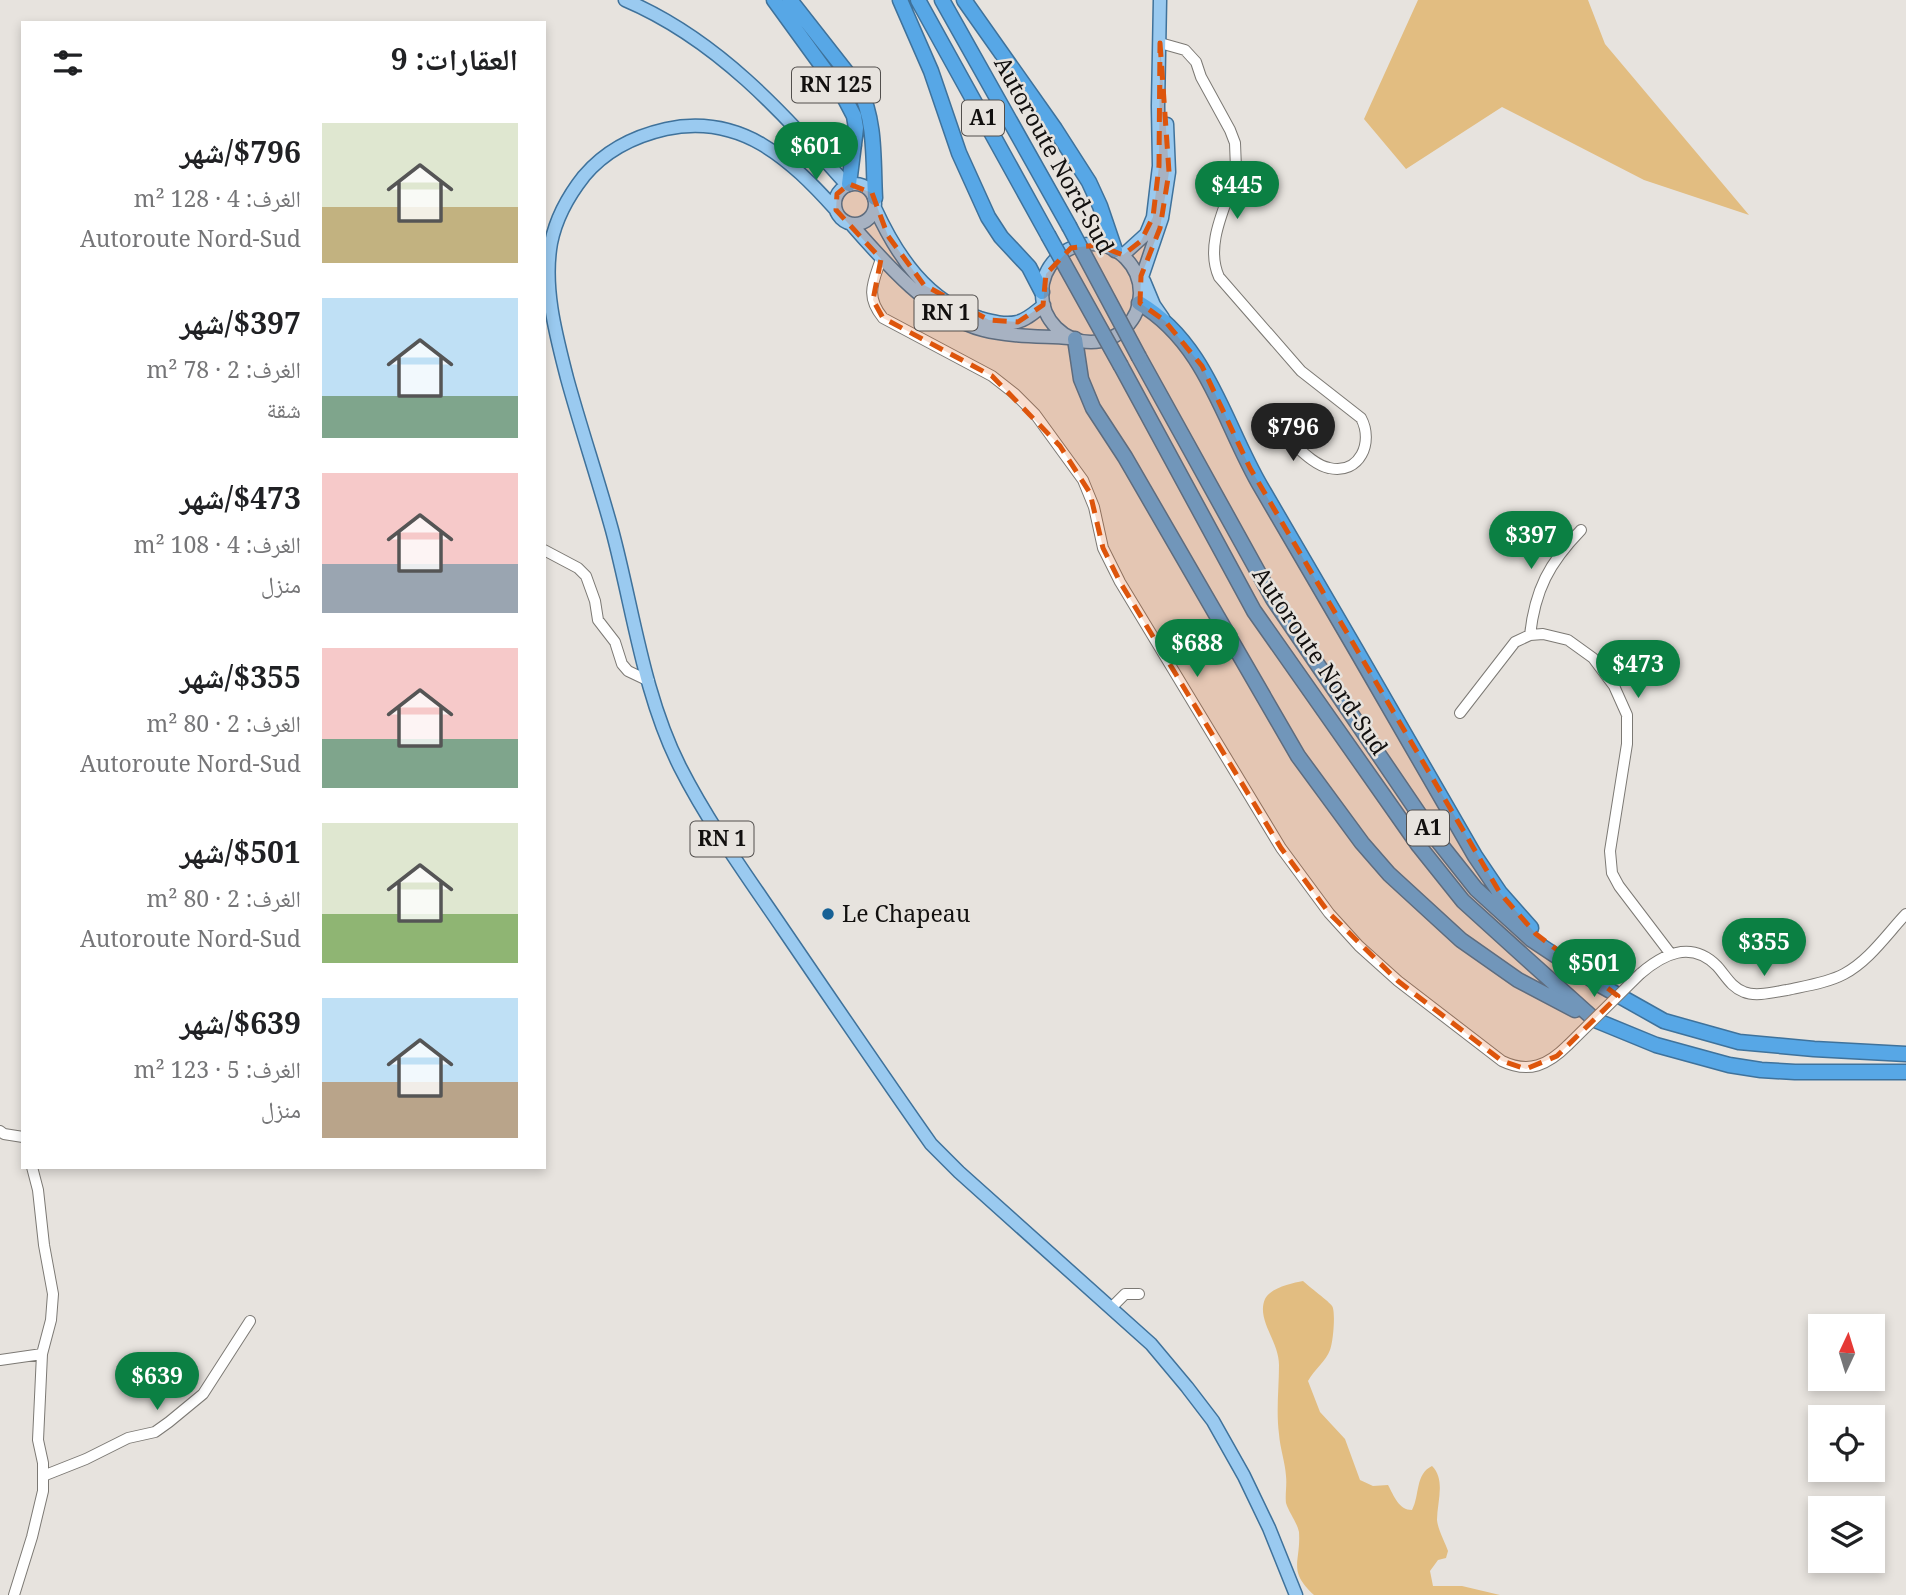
<!DOCTYPE html>
<html lang="ar">
<meta charset="utf-8">
<style>
body{margin:0;font-family:"Noto Serif","Noto Naskh Arabic",serif;background:#f2f2f2;color:#202124;direction:rtl;height:100vh;display:flex;flex-direction:column;font-size:26px;white-space:nowrap}
*{box-sizing:border-box;margin:0}
p{font-size:23px;color:#757577}
.icon{flex:none;width:38px;height:38px;fill:none;stroke:currentColor;stroke-width:2;stroke-linecap:round;stroke-linejoin:round}
.map{position:relative;flex:1;overflow:hidden;direction:ltr}
.sheet{position:absolute;left:21px;top:21px;width:525px;height:1148px;display:flex;flex-direction:column;background:#fff;border-radius:0px;box-shadow:0 4px 10px #0003;direction:rtl}
.sheet>*{flex:none}
.needle{width:46px;rotate:4deg}
.buttons{position:absolute;left:1808px;top:1314px;display:grid;gap:14px}
.buttons a{display:grid;place-items:center;width:77px;height:77px;border-radius:0px;background:#fff;box-shadow:0 4px 10px #0003;font-size:35px}
.price{position:absolute;translate:-50% -60px;padding:0 16px;border-radius:24px;background:#0b8043;color:#fff;font-size:23px;line-height:46px;filter:drop-shadow(0 2px 4px #0008)}
.price::after{content:'';position:absolute;left:50%;top:42px;width:21px;height:16px;margin-left:-10px;background:inherit;clip-path:polygon(0 0,100% 0,50% 100%)}
.price.current{background:#222;color:#fff}
ul{padding:0;list-style:none}
li{display:flex;align-items:center;gap:21px;height:175px;padding:0 28px}
li span{display:grid;place-items:center;flex:none;width:196px;height:140px;border-radius:0px;color:#555}
li>.icon{margin-inline-start:auto}
span .icon{width:84px;height:84px;fill:#fffc;stroke-width:1}
li b{font-size:30px}
h2{display:flex;justify-content:space-between;align-items:center;height:84px;padding:0 28px;font-size:30px}
.map>svg:first-child{display:block}
.green{fill:#e2bd81}
.lines{fill:none;stroke-linecap:round;stroke-linejoin:round}
.minor-casing{stroke:#7c7974;stroke-width:12}
.major-casing{stroke:#3f729b;stroke-width:15}
.highway-casing{stroke:#3f729b;stroke-width:17}
.minor{stroke:#fff;stroke-width:10}
.major{stroke:#9acaf0;stroke-width:12}
.highway{stroke:#57a7e6;stroke-width:14}
.minor-bridge-casing{stroke:#7c7974;stroke-width:12;stroke-linecap:butt}
.highway-bridge-casing{stroke:#3f729b;stroke-width:17;stroke-linecap:butt}
.minor-bridge{stroke:#fff;stroke-width:10}
.highway-bridge{stroke:#57a7e6;stroke-width:14}
.marked{fill:#dd550c;fill-opacity:0.2;stroke:#dd550c;stroke-width:5;stroke-dasharray:14 9;stroke-linejoin:round}
.poi-dot{fill:#176195;stroke:#e7e3de;stroke-width:2.5}
.labels{text-anchor:middle;stroke-width:5;stroke-linejoin:round;paint-order:stroke}
.shield{fill:#e7e3de;stroke:#524f4d;stroke-width:2}
.shield-label{font-size:21px;font-weight:bold;fill:#12100f}
.street-label{font-size:23px;fill:#12100f;stroke:#e7e3de}
.poi-label{font-size:23px;fill:#12100f;stroke:#e7e3de;text-anchor:start}
</style>
<div class="map">
<svg width="1906" height="1595" viewBox="0 0 1906 1595">
<rect width="100%" height="100%" fill="#e7e3de"/>
<!-- green -->
<path class="green" d="M1418,0h170l17,44 144,171 -105,-35 -142,-73 -96,62 -42,-50z
M1303,1281c5,5 27,21 29,25 4,5 1,37 -2,44 -4,11 -16,20 -22,31l12,31 25,27 15,41 13,6 15,-1c6,11 11,25 24,25 8,-15 3,-36 20,-44 14,14 5,36 5,54 1,10 8,22 11,31l-2,7 -8,2 -8,11 3,15h29l38,9h-186c-27,-25 -13,-32 -15,-63 -2,-10 -10,-19 -13,-29 -1,-8 1,-18 0,-27 -1,-14 -6,-28 -7,-42 -3,-23 0,-46 0,-69 0,-24 -23,-45 -14,-66 5,-11 27,-16 38,-18z"/>
<g class="lines">
<!-- minor casing -->
<g class="minor-casing">
<path id="minor" d="M1160,43l25,7 11,12 5,15 29,53 5,13 1,26 -2,11c-10,30 -29,66 -15,97l82,94 60,47c13,24 -1,57 -32,50 -16,-3 -32,-22 -45,-32
M881,259c-8,24 -16,37 2,59l109,58 23,18 20,20 48,66 11,27 9,41 17,34 161,266 48,65 30,33 39,35 104,80c27,13 46,4 66,-16
M544,550l34,18 8,8 9,25 3,19 17,22 7,22 6,7 21,10
M1530,635c5,-45 19,-72 51,-105
M1460,713l55,-71 15,-7 13,-1 25,6 25,18 21,28 13,29v29l-17,107 2,22 7,13 51,67
M1640,974c23,-20 51,-34 77,-8 9,10 14,21 27,26 12,5 30,0 43,-2 18,-4 40,-7 57,-16 25,-13 43,-40 62,-60
M0,1131l4,3 19,3
M1111,1308l14,-14h14
M0,1360l42,-6
M43,1476l43,-17 42,-21 27,-6 14,-10 34,-28 47,-73
M14,1595l18,-58 11,-46v-28l-5,-23 4,-86 9,-34 2,-26 -9,-49 -6,-55 -6,-23"/>
</g>
<!-- major casing -->
<g class="major-casing">
<path id="major" d="M625,0c92,39 157,112 222,185
M835 204a20 20 0 1 1 40 0a20 20 0 1 1-40 0Z
M875,208c22,48 52,93 105,110 11,3 25,7 37,4 10,-2 19,-11 27,-17
M836,210c-46,-51 -95,-97 -170,-81 -31,7 -61,22 -82,47 -15,19 -28,42 -33,67 -8,45 5,92 16,135 14,51 31,101 45,152 21,78 31,164 68,237 29,57 67,109 103,162 49,72 98,144 148,215l28,28 192,172 36,43 26,34 31,55 25,52 27,67
M851,224c34,39 81,93 132,106 28,7 58,6 86,8
M1042 293a49 49 0 1 1 98 0a49 49 0 1 1-98 0Z
M1123,255l23,-21 7,-17 6,-51 -1,-60 2,-106
M1144,281l10,24 9,13
M1140,283l22,-65 7,-46 -2,-48"/>
</g>
<!-- highway casing -->
<g class="highway-casing">
<path id="highway" d="M774,0l69,95 11,21 2,12 -7,56
M790,0l69,88c17,33 14,73 16,110
M900,0l31,71 28,82 29,64 13,20 28,30 13,25
M918,0l130,235
M942,0l127,226
M964,0l91,129 34,53 11,24 15,44
M822,157l16,-1 16,-11
M1139,303c68,40 85,121 122,184 72,123 143,245 214,369l25,37 31,35
M1075,339l6,40 12,29 32,49 173,299 64,87 27,31 72,66 57,40 57,30
M1139,357l134,242 161,237 42,53 56,51 68,45 64,36 75,21 75,7 92,5
M1121,366l133,245 165,235 44,55 64,58 68,61 61,25 73,20 32,5 34,2h111"/>
</g>
<!-- minor -->
<use href="#minor" class="minor"/>
<!-- major -->
<use href="#major" class="major"/>
<!-- highway -->
<use href="#highway" class="highway"/>
<!-- minor-bridge casing -->
<g class="minor-bridge-casing">
<path id="minor-bridge" d="M1568,1045l72,-71"/>
</g>
<!-- highway-bridge casing -->
<g class="highway-bridge-casing">
<path id="highway-bridge" d="M1069,226l70,131
M1048,235l73,131"/>
</g>
<!-- minor-bridge -->
<use href="#minor-bridge" class="minor-bridge"/>
<!-- highway-bridge -->
<use href="#highway-bridge" class="highway-bridge"/>
</g>
<!-- marked area -->
<path class="marked" d="M1160,43l9,129 -9,56 -19,48 -1,27 25,18 37,45 48,102 250,425 36,41 82,62 -61,60 -31,13 -24,-8 -104,-80 -69,-68 -48,-65 -161,-266 -17,-34 -13,-55 -30,-47 -68,-70 -109,-58 -10,-18 8,-41 -45,-49 1,-16 12,-10 23,9 16,43 36,49 65,35 29,2 25,-17 3,-31 25,-26 27,-3 25,10 18,-14 12,-24 6,-51z"/>
<!-- markers -->
<circle class="poi-dot" cx="828" cy="914" r="7"/>
<g class="labels">
<!-- shield labels -->
<g class="shield">
<rect x="792" y="67.5" width="88" height="35" rx="5"/>
<rect x="962" y="100.5" width="42" height="35" rx="5"/>
<rect x="914.5" y="295.5" width="63" height="35" rx="5"/>
<rect x="1407" y="810.5" width="42" height="35" rx="5"/>
<rect x="690.5" y="821.5" width="63" height="35" rx="5"/>
</g>
<g class="shield-label">
<text x="836" y="92">RN 125</text>
<text x="983" y="125">A1</text>
<text x="946" y="320">RN 1</text>
<text x="1428" y="835">A1</text>
<text x="722" y="846">RN 1</text>
</g>
<!-- street labels -->
<g class="street-label">
<text transform="translate(1054 155) rotate(61)" y="8">Autoroute Nord-Sud</text>
<text transform="translate(1320 661) rotate(56)" y="8">Autoroute Nord-Sud</text>
</g>
<!-- poi labels -->
<g class="poi-label">
<text x="842" y="922">Le Chapeau</text>
</g>
</g>
</svg>
<div class="buttons">
<a><svg class="needle" viewBox="-14 -14 28 28"><path d="M0-13l5 13h-10z" fill="#e53935"/><path d="M0 13l5-13h-10z" fill="#757577"/></svg></a>
<a><svg class="icon" aria-label="locate" viewBox="0 0 24 24"><circle cx="12" cy="12" r="6"/><path d="M12 2v4M12 18v4M2 12h4M18 12h4"/></svg></a>
<a><svg class="icon" aria-label="layers" viewBox="0 0 24 24"><path d="M12 4l9 5-9 5-9-5zM3 14l9 5 9-5"/></svg></a>
</div>
<b class="price" style="left:816px;top:182px">$601</b>
<b class="price" style="left:1237px;top:221px">$445</b>
<b class="price current" style="left:1293px;top:463px">$796</b>
<b class="price" style="left:1531px;top:571px">$397</b>
<b class="price" style="left:1197px;top:679px">$688</b>
<b class="price" style="left:1638px;top:700px">$473</b>
<b class="price" style="left:1764px;top:978px">$355</b>
<b class="price" style="left:1594px;top:999px">$501</b>
<b class="price" style="left:157px;top:1412px">$639</b>
<section class="sheet">
<h2>العقارات: 9<svg class="icon" aria-label="filters" viewBox="0 0 24 24"><path d="M4 7h16M4 17h16"/><circle cx="9" cy="7" r="2"/><circle cx="15" cy="17" r="2"/></svg></h2>
<ul>
<li><span style="background:linear-gradient(#dfe7d0 60%,#c2b280 0)"><svg class="icon" aria-label="home" viewBox="0 0 24 24"><path d="M3 11l9-7 9 7M6 9v11h12V9"/></svg></span><div><b>$796/شهر</b><p>الغرف: 4 · 128 m²</p><p>Autoroute Nord-Sud</p></div></li>
<li><span style="background:linear-gradient(#bfe0f5 70%,#7fa58c 0)"><svg class="icon" aria-label="home" viewBox="0 0 24 24"><path d="M3 11l9-7 9 7M6 9v11h12V9"/></svg></span><div><b>$397/شهر</b><p>الغرف: 2 · 78 m²</p><p>شقة</p></div></li>
<li><span style="background:linear-gradient(#f6c9c9 65%,#9aa5b1 0)"><svg class="icon" aria-label="home" viewBox="0 0 24 24"><path d="M3 11l9-7 9 7M6 9v11h12V9"/></svg></span><div><b>$473/شهر</b><p>الغرف: 4 · 108 m²</p><p>منزل</p></div></li>
<li><span style="background:linear-gradient(#f6c9c9 65%,#7fa58c 0)"><svg class="icon" aria-label="home" viewBox="0 0 24 24"><path d="M3 11l9-7 9 7M6 9v11h12V9"/></svg></span><div><b>$355/شهر</b><p>الغرف: 2 · 80 m²</p><p>Autoroute Nord-Sud</p></div></li>
<li><span style="background:linear-gradient(#dfe7d0 65%,#8fb573 0)"><svg class="icon" aria-label="home" viewBox="0 0 24 24"><path d="M3 11l9-7 9 7M6 9v11h12V9"/></svg></span><div><b>$501/شهر</b><p>الغرف: 2 · 80 m²</p><p>Autoroute Nord-Sud</p></div></li>
<li><span style="background:linear-gradient(#bfe0f5 60%,#b9a48a 0)"><svg class="icon" aria-label="home" viewBox="0 0 24 24"><path d="M3 11l9-7 9 7M6 9v11h12V9"/></svg></span><div><b>$639/شهر</b><p>الغرف: 5 · 123 m²</p><p>منزل</p></div></li>
</ul>
</section>
</div>
